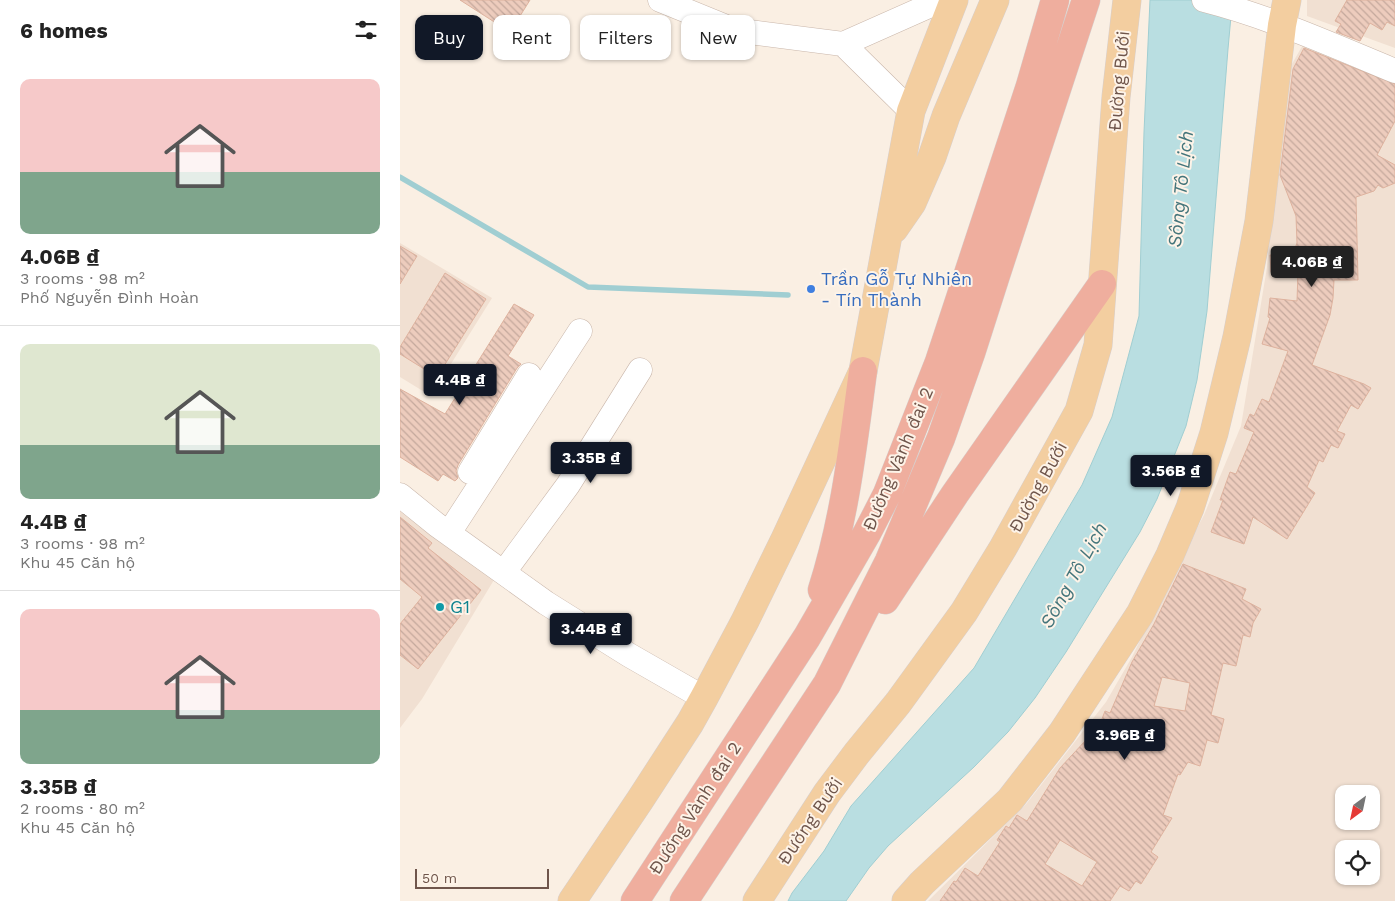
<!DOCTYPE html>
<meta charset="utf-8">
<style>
body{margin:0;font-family:"Work Sans",sans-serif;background:#f6f6f6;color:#222;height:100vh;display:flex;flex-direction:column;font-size:19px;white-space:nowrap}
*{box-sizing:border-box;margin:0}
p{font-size:16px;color:#767676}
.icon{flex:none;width:28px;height:28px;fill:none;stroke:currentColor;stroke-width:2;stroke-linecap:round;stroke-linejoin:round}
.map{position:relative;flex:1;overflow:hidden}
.panel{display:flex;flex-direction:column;background:#fff;width:400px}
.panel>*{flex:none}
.banner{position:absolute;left:15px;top:15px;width:475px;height:45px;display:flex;gap:10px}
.needle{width:32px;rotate:213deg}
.buttons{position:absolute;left:935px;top:785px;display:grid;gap:10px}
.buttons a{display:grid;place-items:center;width:45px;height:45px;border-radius:10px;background:#fff;box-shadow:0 1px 4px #0004;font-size:25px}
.scale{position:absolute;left:15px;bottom:12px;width:134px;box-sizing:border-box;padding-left:5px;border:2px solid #6f554b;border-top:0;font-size:14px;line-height:18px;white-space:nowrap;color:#6f554b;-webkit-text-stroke:4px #fdf3e8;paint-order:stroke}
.price{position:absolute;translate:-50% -42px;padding:0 11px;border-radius:5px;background:#111827;color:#fff;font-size:16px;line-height:32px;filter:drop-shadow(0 1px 2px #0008)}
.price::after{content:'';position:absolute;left:50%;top:30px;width:15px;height:11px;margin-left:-8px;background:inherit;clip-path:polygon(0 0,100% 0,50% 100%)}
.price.on{background:#222;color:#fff}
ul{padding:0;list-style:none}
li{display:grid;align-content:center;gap:10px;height:265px;padding:0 20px}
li+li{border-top:1px solid #e0e0e0}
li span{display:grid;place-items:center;height:155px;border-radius:10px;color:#555}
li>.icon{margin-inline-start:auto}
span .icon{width:90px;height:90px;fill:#fffc;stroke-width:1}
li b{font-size:21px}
h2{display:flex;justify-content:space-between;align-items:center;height:60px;padding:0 20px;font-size:21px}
.chip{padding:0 18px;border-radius:10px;background:#fff;box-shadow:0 1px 4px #0004;font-size:18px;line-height:45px}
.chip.on{background:#111827;color:#fff}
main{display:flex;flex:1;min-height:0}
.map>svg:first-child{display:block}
.residential{fill:#f1e0d2;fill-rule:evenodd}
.water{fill:#b9dee1;stroke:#a0ced2}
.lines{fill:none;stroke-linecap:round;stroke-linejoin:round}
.stream{stroke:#a0ced2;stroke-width:5.5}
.building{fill:url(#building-back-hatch);stroke:#deb29e;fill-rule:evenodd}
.minor-casing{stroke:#c9b6aa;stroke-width:25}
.major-casing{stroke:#d7cfcd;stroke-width:29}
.highway-casing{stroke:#d7cfcd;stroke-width:29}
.minor{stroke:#fff;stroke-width:24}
.major{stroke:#f3cea0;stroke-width:28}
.highway{stroke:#efae9e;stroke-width:28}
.shop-dot{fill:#3f7fe0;stroke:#fdf3e8;stroke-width:2}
.culture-dot{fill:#0f9aa8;stroke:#fdf3e8;stroke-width:2}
.labels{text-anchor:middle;stroke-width:4;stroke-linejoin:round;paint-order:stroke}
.street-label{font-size:18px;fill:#6f554b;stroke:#fdf3e8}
.shop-label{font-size:18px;fill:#366cbe;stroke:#fdf3e8;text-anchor:start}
.culture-label{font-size:18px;fill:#0d838f;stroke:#fdf3e8;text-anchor:start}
.water-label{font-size:19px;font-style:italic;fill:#44757b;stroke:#fdf3e8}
</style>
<main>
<section class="panel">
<h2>6 homes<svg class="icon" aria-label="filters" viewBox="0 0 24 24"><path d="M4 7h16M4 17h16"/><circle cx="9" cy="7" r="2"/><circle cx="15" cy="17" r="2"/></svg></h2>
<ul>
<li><span style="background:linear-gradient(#f6c9c9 60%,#7fa58c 0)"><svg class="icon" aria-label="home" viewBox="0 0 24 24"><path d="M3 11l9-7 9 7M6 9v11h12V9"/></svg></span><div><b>4.06B ₫</b><p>3 rooms · 98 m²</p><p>Phố Nguyễn Đình Hoàn</p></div></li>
<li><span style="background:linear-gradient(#dfe7d0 65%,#7fa58c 0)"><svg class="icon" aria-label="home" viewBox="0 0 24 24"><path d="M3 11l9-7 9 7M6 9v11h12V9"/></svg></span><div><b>4.4B ₫</b><p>3 rooms · 98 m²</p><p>Khu 45 Căn hộ</p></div></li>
<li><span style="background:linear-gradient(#f6c9c9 65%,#7fa58c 0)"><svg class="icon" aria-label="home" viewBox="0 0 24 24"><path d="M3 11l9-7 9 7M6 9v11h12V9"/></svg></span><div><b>3.35B ₫</b><p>2 rooms · 80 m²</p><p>Khu 45 Căn hộ</p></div></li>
</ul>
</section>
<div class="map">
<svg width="995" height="901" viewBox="0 0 995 901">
<defs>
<pattern id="building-back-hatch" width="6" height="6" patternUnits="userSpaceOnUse" patternTransform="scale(1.25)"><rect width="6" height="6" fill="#edccbd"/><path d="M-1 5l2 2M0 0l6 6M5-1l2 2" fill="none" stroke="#c4a89c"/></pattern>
</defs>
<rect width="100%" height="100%" fill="#faefe3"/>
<!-- residential -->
<path class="residential" d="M907,0h88v48l-88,-32z
M908,36l87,36v829h-467l99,-98 79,-101 26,-45 37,-76 35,-66 37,-89 26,-159 14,-184zM944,794h27v27h-27zM944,849h27v27h-27z
M0,243l92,55 -61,98 -31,-19z
M0,486l103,79 -81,134 -22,29z"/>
<!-- water -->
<path class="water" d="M750,0h85l-4,16 -3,33 -21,262 -10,69 -11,46 -29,73 -17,33 -74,120 -31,46 -27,34 -34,35 -86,79 -19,22 -23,33h-58l4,-8 32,-42 27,-45 123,-138 108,-183 30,-68 27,-101 5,-184z"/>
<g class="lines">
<!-- stream -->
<path class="stream" d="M0,177l188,110 200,8"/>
</g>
<!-- building -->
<path class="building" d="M60,0h70l-20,32z
M947,0h48v26l-8,-4 -5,8 -12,-7 -10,18 -24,-9 5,-8 -6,-3z
M904,48l91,36v37l-18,34 18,10v18l-12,5 -5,-3 -4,6 -18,6 2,83h-24l-1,18 -3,17 -18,50 52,19 7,4 -13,21 -7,-4 -14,26 8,3 -7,14 -7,-3 -8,17 -4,-2 -12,27 8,6 -28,46 -34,-22 -9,27 -33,-12 12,-32h-3l10,-28 6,2 18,-42 -10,-4 6,-14 4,2 8,-17 7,3 19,-51 -26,-7 8,-26 -2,-1 2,-19 27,3 1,-29h-27l-1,-17 23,-1 4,-11 -1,-27 -16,-41 13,-106z
M0,246l17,10 -17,28z
M45,273l41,26 -49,78 -37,-23v-7z
M114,304l20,11 -26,41 13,8 -4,4 -59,97 -2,6 2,7 -3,3 -12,-7 -5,7 -38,-24v-68l45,25z
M0,517l32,26 -4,5 53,42 -63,79 -18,-14v-31l22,-27 -22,-18z
M783,564l63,25 -4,10 19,10 -8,14 -3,14 -7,-2 -7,31 -13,-3 -12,52 13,4 -6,24 -11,-3 -7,26 -12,-4 -8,13 -2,-1 -15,41 9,3 -21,34 7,5 -17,27 -5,-3 -7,10 -9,-5 -10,15h-170l14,-20 2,1 9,-14 13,8 22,-34 -3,-2 9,-14 3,2 8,-13 10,6 33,-53 26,-28 16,-21 3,-8 5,2 22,-51 22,-38zM762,677l28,6 -5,28 -31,-5zM660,840l37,22 -15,24 -37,-22z"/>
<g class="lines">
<!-- minor casing -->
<g class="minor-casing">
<path id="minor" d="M260,0l74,30 109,14 99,-44
M804,0c66,17 128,45 191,71
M443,44l68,67
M70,472l59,-97
M0,495l37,30 109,78 83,52 75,43
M49,533l131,-202
M104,572l64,-87 72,-115"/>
</g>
<!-- major casing -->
<g class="major-casing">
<path id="major" d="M494,229l18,-26 20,-46 14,-41 49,-116
M172,901l68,-101 50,-77 14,-25 41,-77 40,-82 78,-168 48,-260 43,-111
M357,901l70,-108 30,-40 41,-50 66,-91 39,-64 76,-137 19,-66 18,-248 11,-97
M506,901l16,-18 88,-83 52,-67 78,-119 30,-59 20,-47 24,-75 23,-96 22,-116 23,-196 5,-25"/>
</g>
<!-- highway casing -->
<g class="highway-casing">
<path id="highway" d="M422,590c23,-72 31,-145 41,-219
M485,600l70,-106 147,-210
M235,901l172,-264 60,-104 20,-39 52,-132 91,-276 25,-86
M284,901l143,-217 62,-123 52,-123 30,-85 24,-75 91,-278"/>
</g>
<!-- minor -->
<use href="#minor" class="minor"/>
<!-- major -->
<use href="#major" class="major"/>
<!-- highway -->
<use href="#highway" class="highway"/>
</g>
<!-- markers -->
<circle class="shop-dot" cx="411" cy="289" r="5"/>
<circle class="culture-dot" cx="40" cy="607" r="5"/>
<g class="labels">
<!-- street labels -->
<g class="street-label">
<text transform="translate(719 81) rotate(-85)" y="6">Đường Bưởi</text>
<text transform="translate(498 459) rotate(-67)" y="6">Đường Vành đai 2</text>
<text transform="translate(638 487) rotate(-61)" y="6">Đường Bưởi</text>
<text transform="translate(295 808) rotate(-57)" y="6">Đường Vành đai 2</text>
<text transform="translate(410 821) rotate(-56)" y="6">Đường Bưởi</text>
</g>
<!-- shop labels -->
<g class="shop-label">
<text x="421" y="285">Trần Gỗ Tự Nhiên<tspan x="421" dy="21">- Tín Thành</tspan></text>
</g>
<!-- culture labels -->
<g class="culture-label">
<text x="50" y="613">G1</text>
</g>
<!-- water labels -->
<g class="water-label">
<text transform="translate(780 189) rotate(-84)" y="7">Sông Tô Lịch</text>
<text transform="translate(673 575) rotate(-61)" y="7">Sông Tô Lịch</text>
</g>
</g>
</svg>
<div class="buttons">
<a><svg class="needle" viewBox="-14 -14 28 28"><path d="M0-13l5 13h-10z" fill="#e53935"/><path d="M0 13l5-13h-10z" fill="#767676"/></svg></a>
<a><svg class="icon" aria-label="locate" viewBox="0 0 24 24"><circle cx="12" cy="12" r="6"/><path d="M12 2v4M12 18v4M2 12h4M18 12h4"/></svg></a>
</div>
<div class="scale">50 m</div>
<b class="price on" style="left:912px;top:288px">4.06B ₫</b>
<b class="price" style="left:60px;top:406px">4.4B ₫</b>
<b class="price" style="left:191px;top:484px">3.35B ₫</b>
<b class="price" style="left:771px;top:497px">3.56B ₫</b>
<b class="price" style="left:191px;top:655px">3.44B ₫</b>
<b class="price" style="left:725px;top:761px">3.96B ₫</b>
<div class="banner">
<a class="chip on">Buy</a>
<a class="chip">Rent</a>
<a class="chip">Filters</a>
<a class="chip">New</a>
</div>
</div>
</main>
